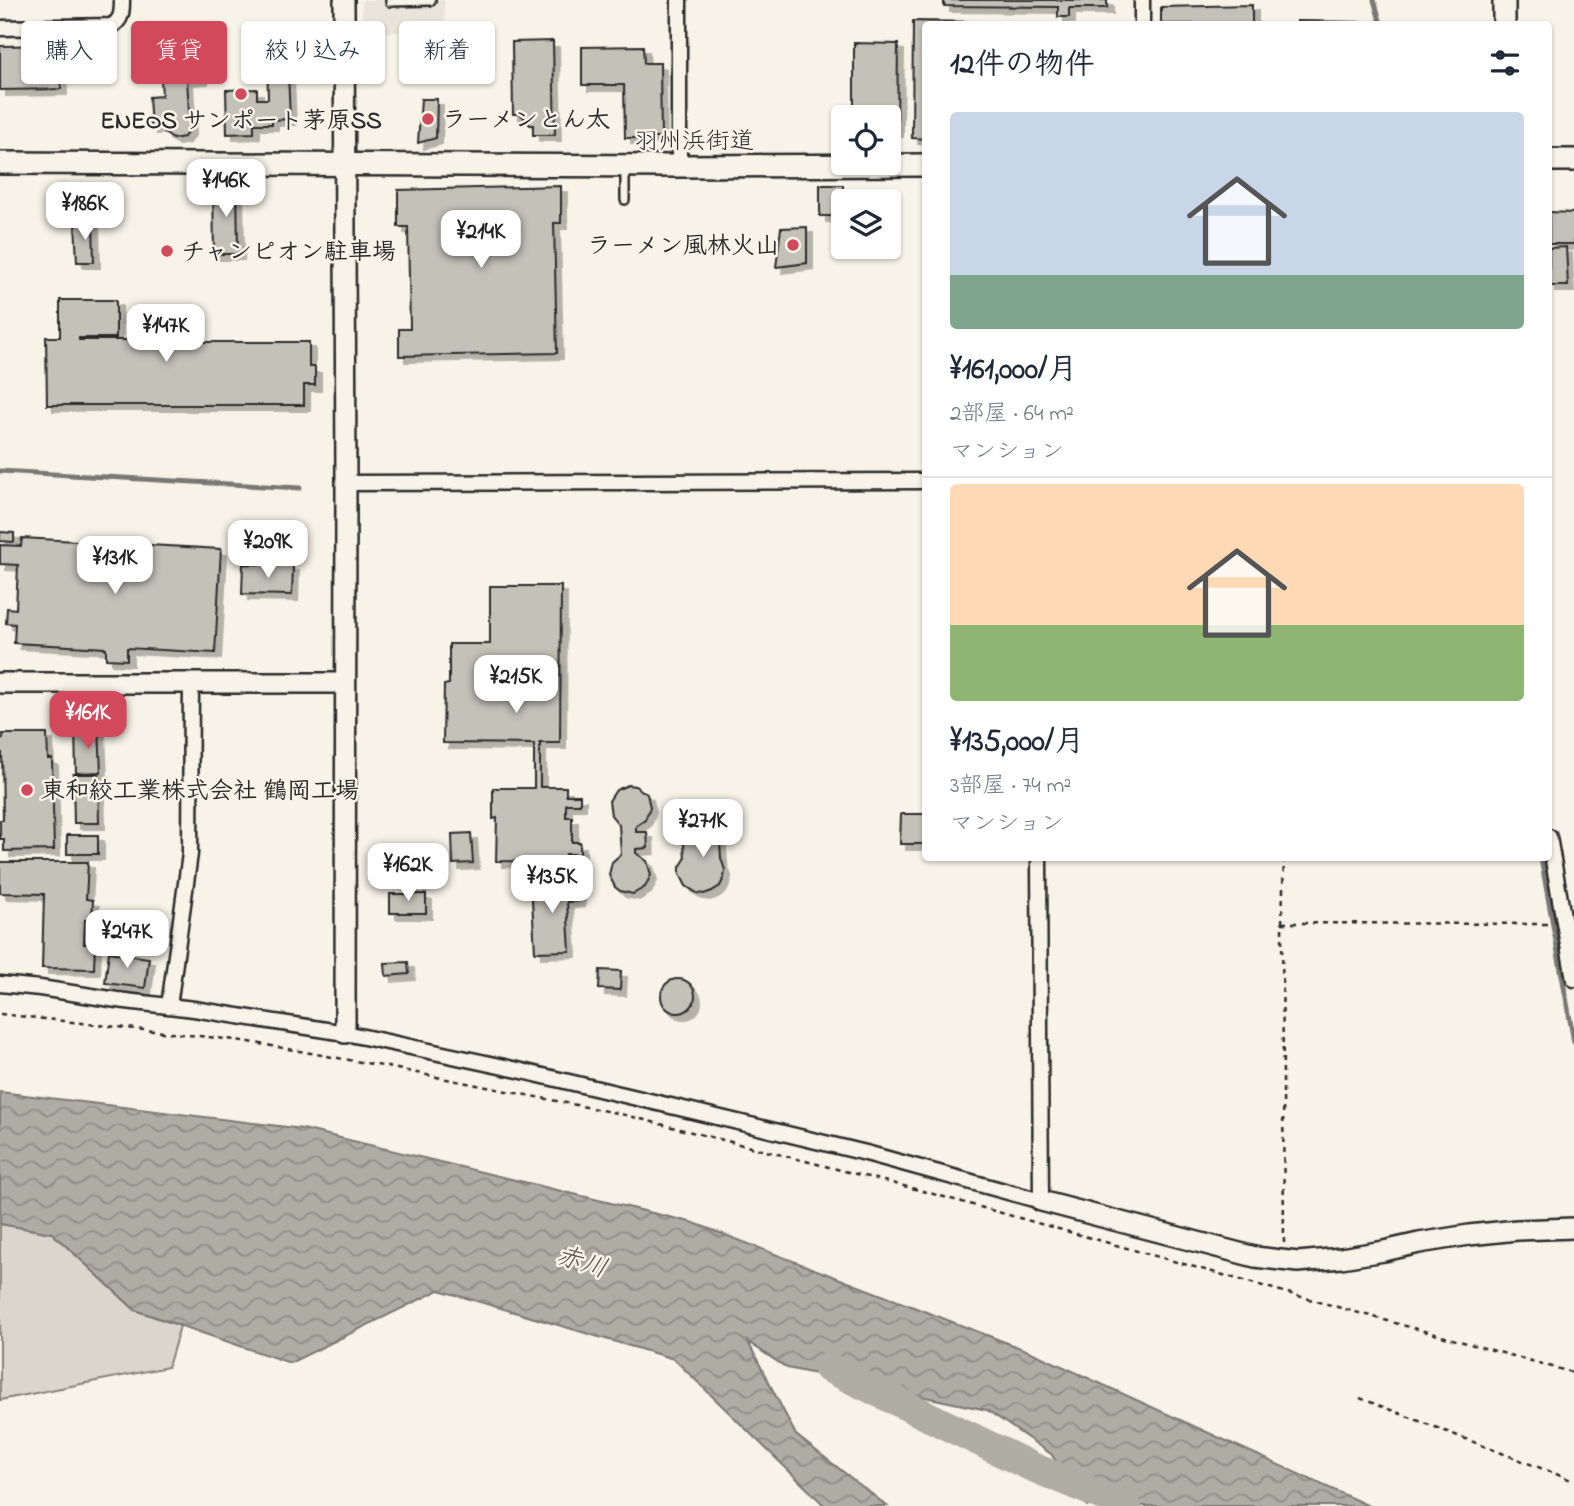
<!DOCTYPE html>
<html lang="ja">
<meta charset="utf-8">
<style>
body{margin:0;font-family:"Indie Flower","Klee One",sans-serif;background:#f2f2f3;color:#1f2937;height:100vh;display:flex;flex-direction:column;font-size:26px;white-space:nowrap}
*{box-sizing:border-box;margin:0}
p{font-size:23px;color:#747a83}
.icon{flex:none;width:38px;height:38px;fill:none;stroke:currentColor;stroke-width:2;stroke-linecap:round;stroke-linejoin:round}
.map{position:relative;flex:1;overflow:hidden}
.panel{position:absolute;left:922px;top:21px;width:630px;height:840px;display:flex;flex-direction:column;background:#fff;border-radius:7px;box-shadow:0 2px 5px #0004}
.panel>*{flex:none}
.guide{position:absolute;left:21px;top:21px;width:665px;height:63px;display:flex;gap:14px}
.tools{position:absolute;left:831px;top:105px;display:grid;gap:14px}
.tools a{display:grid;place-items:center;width:70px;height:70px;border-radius:7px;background:#fff;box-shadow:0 2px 5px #0004;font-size:35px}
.price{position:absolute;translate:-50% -60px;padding:0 16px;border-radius:14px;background:#fff;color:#222;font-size:23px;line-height:46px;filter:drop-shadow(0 2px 4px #0008)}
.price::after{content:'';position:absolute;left:50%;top:42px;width:21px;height:16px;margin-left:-10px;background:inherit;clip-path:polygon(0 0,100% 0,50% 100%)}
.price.active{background:#d1495b;color:#fff}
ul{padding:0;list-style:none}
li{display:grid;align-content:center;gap:14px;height:371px;padding:0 28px}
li+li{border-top:2px solid #e0e1e3}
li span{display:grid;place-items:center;height:217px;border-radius:7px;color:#555}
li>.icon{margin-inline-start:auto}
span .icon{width:126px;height:126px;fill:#fffc;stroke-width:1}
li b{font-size:30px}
h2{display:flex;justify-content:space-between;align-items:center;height:84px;padding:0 28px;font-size:30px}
.tag{padding:0 24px;border-radius:7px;background:#fff;box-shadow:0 2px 5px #0004;font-size:24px;line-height:63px}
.tag.active{background:#d1495b;color:#fff}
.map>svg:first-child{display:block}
.built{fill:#e8e4da}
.grass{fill:#dad6cc;stroke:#82807c;stroke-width:2}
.water{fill:url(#water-waves);stroke:#7a7874;stroke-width:2}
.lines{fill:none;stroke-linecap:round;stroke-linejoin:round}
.stream{stroke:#7a7874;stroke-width:5}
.river{stroke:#afaca4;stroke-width:30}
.building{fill:#c4c1b9;stroke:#2b2b2b;stroke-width:2;filter:url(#shadow)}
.service-casing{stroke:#2b2b2b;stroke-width:12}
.minor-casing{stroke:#2b2b2b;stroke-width:19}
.tertiary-casing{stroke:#2b2b2b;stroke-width:24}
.secondary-casing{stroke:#2b2b2b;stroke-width:26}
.path{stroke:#2b2b2b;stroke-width:2.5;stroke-dasharray:5 5;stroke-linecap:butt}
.service{stroke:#f7f3e8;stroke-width:7}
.minor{stroke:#f7f3e8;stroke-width:14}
.tertiary{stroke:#f7f3e8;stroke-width:19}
.secondary{stroke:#f7f3e8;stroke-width:21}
.poi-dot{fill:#d1495b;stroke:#f7f3e8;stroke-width:2.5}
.labels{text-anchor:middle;stroke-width:5;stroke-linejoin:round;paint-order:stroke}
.poi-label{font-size:24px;font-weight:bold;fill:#2b2b2b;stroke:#f7f3e8;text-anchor:start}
.street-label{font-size:24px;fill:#2b2b2b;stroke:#f7f3e8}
.water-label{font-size:26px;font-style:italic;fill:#53524f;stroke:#f7f3e8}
</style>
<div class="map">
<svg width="1574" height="1506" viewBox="0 0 1574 1506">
<defs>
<pattern id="water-waves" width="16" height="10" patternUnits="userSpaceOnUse" patternTransform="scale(1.75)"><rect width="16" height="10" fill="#afaca4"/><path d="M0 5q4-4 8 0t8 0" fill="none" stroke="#8f8c86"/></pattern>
<filter id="shadow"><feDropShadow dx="6" dy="6" stdDeviation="0" flood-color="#0004"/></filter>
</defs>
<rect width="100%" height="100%" fill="#f7f3e8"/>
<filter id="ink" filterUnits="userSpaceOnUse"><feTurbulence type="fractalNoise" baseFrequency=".0143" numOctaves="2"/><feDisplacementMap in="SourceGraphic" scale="14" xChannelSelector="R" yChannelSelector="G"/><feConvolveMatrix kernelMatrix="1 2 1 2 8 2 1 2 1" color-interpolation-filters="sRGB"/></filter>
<g filter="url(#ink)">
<!-- built -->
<path class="built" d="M362,0h82l1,30 -83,3z"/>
<!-- grass -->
<path class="grass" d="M0,1224l52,9 83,77 45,16 -12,41 -168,33z"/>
<!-- water -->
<path class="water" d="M0,1092l303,37 391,94 337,129 338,154h-282l-36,-52 -64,-44 -200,-42 -39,-26 48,93 91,71h-62l-151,-147 -235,-69 -149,73 -155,-53 -83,-77 -52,-9z"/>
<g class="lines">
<!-- stream -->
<path class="stream" d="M1374,0l7,24
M0,471l300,17
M1541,858l33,184"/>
<!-- river -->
<path class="river" d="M827,1367l203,99 97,40"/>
</g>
<!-- building -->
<path class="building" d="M944,0h163v8h-38v9h-11v-10l-114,-1z
M1252,5v19h-91v-17z
M913,21l70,1v2h-57v115l-14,-1z
M1297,21l64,1v2h-64z
M553,41l2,94h-22v-10h-3l-9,-11h-8l-1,-72z
M854,43l44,1 -1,87h-8v-14h-35z
M60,45l1,44 -61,1v-44z
M643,46l1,17h16l1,75h-36l-1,-53h-42v-38z
M199,49l3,29 -15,1 3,49 -6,9 -11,2 -9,-6v-6l-13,1 -2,-31 13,-1 -1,-17 -4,1 -1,-17h-6v-13z
M267,51h20l3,68 -18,1v4h-18v9l-27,1 -1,-44 31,-1v10h11z
M421,99h16l-1,39 -18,5z
M237,183l1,71h-24l-1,-70z
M820,185h23v31h-23z
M561,186v37h-7l3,130 -158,3v-27h11l-2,-102h-10v-37z
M1549,212l25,1v31h-25z
M93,221l1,41h-17l-2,-40z
M807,227v36l-31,4 5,-39z
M1566,247l2,39h-19v-38z
M60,300h56v38h-37v2h58v-18h19v-15h28l1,35h124v25h6v18h-11v20h-257l-1,-68h14z
M0,532l14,1v9l-14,-1z
M22,538l199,11 -6,104 -88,-5v12l-21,-1v-11l-92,-5 1,-19 -9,-1 1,-15 9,1 2,-44 -18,-1v-19l21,1z
M243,564l50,1 -1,30 -50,-1z
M490,586h71l-1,157h-20v44h26v8h14v9h-14v13h6v25h8v12h-14l1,8 -71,-1 1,-43 -4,1v-31h41v-44l-91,-1 1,-58 5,-1v-40h41z
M99,728l2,44 -25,1 -1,-44z
M3,734h44l1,25h4l2,91 -50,1v-12h-4v-19h3l-1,-67h-2v-13l3,-1z
M73,774h25l1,49h-25z
M628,785l7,1 12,8 3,13 -5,13 -9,6v6h11l1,16 -12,1v4l11,8 4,14 -6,12 -12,7 -13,-3 -5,-4 -6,-12 3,-13 9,-8 -2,-29 -8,-10 -2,-14 7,-11z
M901,814h25v30h-26z
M719,825l2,33 4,12 -1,8 -4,8 -8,5 -8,3 -7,-1 -11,-7 -6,-12v-7l5,-8 -2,-30z
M471,833l2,30 -20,1 -1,-30z
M67,835h31v19h-31z
M0,862h88l-2,37 7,1 -1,20h-7l-1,24h11l-1,25 -52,-1 2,-74 -44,-1z
M578,881l1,20 -12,1 3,49 -35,1 -4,-69z
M390,894h36v19h-36z
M109,952l40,6 -4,30 -40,-5z
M408,962l1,12 -23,2 -1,-13z
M600,970l21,1 -1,19 -21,-1z
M661 996a17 17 0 1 1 34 0a17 17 0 1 1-34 0Z"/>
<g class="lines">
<!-- service casing -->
<g class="service-casing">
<path id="service" d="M390,0v2l41,-1v-1
M625,200v-33"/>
</g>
<!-- minor casing -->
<g class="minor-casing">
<path id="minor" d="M679,0v166
M1142,0v24
M0,28l111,-2c11,-5 11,-15 11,-26
M346,483l580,-2
M1549,837l25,142
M0,984l40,4 77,12 77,9 151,24 173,37 174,41 174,42 175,48 -2,-343
M169,1006l21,-152 1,-171"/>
</g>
<!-- tertiary casing -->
<g class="tertiary-casing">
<path id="tertiary" d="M344,0l2,483 -1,550
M0,683h345
M1041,1201l214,56 43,5 43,-4 43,-7 35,-8 50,-8 48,-5 57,-2"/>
</g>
<!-- secondary casing -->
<g class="secondary-casing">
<path id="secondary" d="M1504,0v24
M1549,160h25
M0,163l679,3 247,-1"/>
</g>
<!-- path -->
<path class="path" d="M1284,858l-2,65 2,321
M1282,923l266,1
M0,1014l244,27 133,24 244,49 298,76 655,183
M1360,1398l214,83"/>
<!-- service -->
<use href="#service" class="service"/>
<!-- minor -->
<use href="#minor" class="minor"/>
<!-- tertiary -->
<use href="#tertiary" class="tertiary"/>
<!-- secondary -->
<use href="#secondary" class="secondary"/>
</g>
</g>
<!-- markers -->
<g class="poi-dot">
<circle cx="241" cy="94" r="7"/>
<circle cx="428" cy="119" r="7"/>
<circle cx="793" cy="245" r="7"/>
<circle cx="167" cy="251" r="7"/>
<circle cx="27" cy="790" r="7"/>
</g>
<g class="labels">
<!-- poi labels -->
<g class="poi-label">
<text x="442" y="127">ラーメンとん太</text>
<text x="241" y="128" text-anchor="middle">ENEOS サンポート茅原SS</text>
<text x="779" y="253" text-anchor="end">ラーメン風林火山</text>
<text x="181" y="259">チャンピオン駐車場</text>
<text x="41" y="798">東和絞工業株式会社 鶴岡工場</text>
</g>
<!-- street labels -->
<g class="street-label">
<text x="694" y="148">羽州浜街道</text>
</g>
<!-- water labels -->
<g class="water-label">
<text transform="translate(582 1261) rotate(18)" y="9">赤川</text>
</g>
</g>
</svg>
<div class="tools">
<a><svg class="icon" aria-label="locate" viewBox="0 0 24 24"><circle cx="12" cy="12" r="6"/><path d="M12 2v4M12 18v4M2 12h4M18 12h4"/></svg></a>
<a><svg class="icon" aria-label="layers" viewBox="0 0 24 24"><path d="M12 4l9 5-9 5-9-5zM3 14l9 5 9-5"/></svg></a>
</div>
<b class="price" style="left:226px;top:219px">¥146K</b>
<b class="price" style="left:85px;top:242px">¥186K</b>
<b class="price" style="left:481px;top:270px">¥214K</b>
<b class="price" style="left:166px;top:364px">¥147K</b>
<b class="price" style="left:268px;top:580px">¥209K</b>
<b class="price" style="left:115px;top:596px">¥131K</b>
<b class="price" style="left:516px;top:715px">¥215K</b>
<b class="price active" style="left:88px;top:751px">¥161K</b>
<b class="price" style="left:703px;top:859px">¥271K</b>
<b class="price" style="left:408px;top:903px">¥162K</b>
<b class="price" style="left:552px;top:915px">¥135K</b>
<b class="price" style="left:127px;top:970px">¥247K</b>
<div class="guide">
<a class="tag">購入</a>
<a class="tag active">賃貸</a>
<a class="tag">絞り込み</a>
<a class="tag">新着</a>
</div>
<section class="panel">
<h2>12件の物件<svg class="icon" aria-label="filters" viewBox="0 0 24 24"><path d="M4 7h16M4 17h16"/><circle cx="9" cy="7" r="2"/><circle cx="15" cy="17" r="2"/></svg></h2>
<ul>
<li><span style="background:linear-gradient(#c9d6e8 75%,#7fa58c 0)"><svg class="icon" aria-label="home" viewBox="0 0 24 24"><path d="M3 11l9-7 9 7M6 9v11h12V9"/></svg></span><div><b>¥161,000/月</b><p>2部屋 · 64 m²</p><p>マンション</p></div></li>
<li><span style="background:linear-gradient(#ffd9b3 65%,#8fb573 0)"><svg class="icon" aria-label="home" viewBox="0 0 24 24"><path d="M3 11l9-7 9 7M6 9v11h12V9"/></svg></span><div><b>¥135,000/月</b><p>3部屋 · 74 m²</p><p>マンション</p></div></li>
</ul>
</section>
</div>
